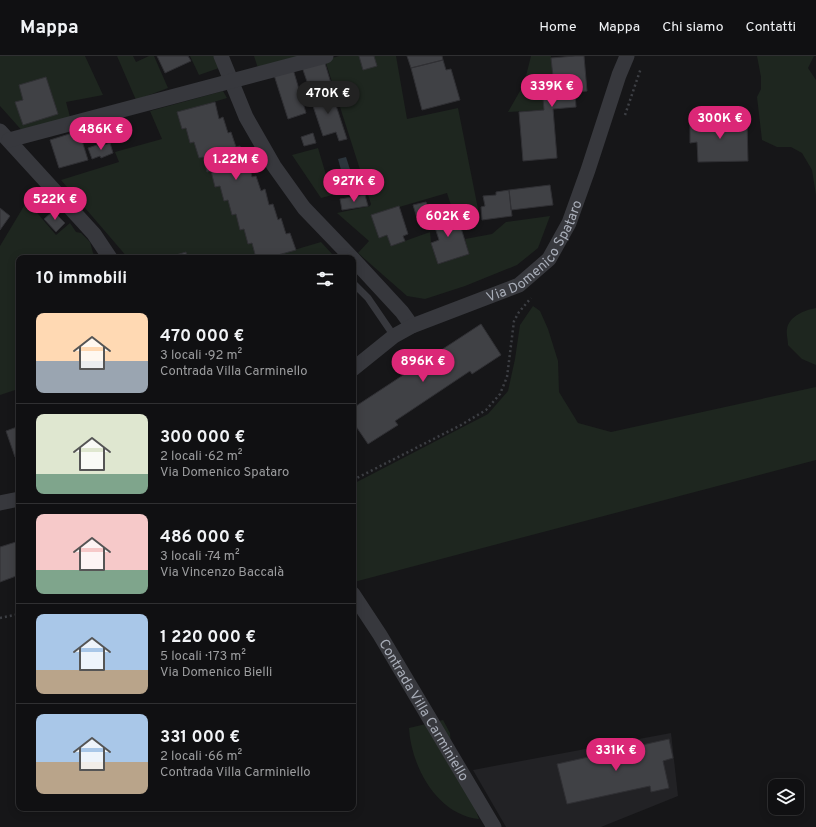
<!DOCTYPE html>
<html lang="it">
<meta charset="utf-8">
<style>
body{margin:0;font-family:Overpass,sans-serif;background:#19191b;color:#f1f3f6;height:100vh;display:flex;flex-direction:column;font-size:15px;white-space:nowrap}
*{box-sizing:border-box;margin:0}
p{font-size:13px;color:#9c9d9f}
.icon{flex:none;width:22px;height:22px;fill:none;stroke:currentColor;stroke-width:2;stroke-linecap:round;stroke-linejoin:round}
.map{position:relative;flex:1;overflow:hidden}
.side{position:absolute;left:16px;top:199px;width:340px;height:556px;display:flex;flex-direction:column;background:#101012;border-radius:8px;box-shadow:0 2px 10px #0003,0 0 0 1px #303032}
.side>*{flex:none}
.controls{position:absolute;left:768px;top:723px;display:grid;gap:8px}
.controls a{display:grid;place-items:center;width:36px;height:36px;border-radius:8px;background:#101012;box-shadow:0 2px 10px #0003,0 0 0 1px #303032;font-size:20px}
.price{position:absolute;translate:-50% -34px;padding:0 9px;border-radius:14px;background:#db2777;color:#fff;font-size:13px;line-height:26px;filter:drop-shadow(0 1px 2px #0008)}
.price::after{content:'';position:absolute;left:50%;top:24px;width:12px;height:9px;margin-left:-6px;background:inherit;clip-path:polygon(0 0,100% 0,50% 100%)}
.price.current{background:#222;color:#fff}
ul{padding:0;list-style:none}
li{display:flex;align-items:center;gap:12px;height:100px;padding:0 20px}
li+li{border-top:1px solid #303032}
li span{display:grid;place-items:center;flex:none;width:112px;height:80px;border-radius:8px;color:#555}
li>.icon{margin-inline-start:auto}
span .icon{width:48px;height:48px;fill:#fffc;stroke-width:1}
li b{font-size:17px}
h2{display:flex;justify-content:space-between;align-items:center;height:48px;padding:0 20px;font-size:17px}
header{display:flex;align-items:center;gap:24px;box-sizing:border-box;height:56px;padding:0 20px;background:#101012;border-bottom:1px solid #303032}
header strong{font-size:19px}
nav{display:flex;gap:22px;margin-inline-start:auto;font-size:14px}
.map>svg:first-child{display:block}
.built{fill:#222225}
.green{fill:#1e261f}
.water{fill:#2c353c}
.building{fill:#404145;stroke:#303034}
.lines{fill:none;stroke-linecap:round;stroke-linejoin:round}
.path{stroke:#3d3f44;stroke-width:2.5;stroke-dasharray:2 3;stroke-linecap:butt}
.service{stroke:#37383d;stroke-width:7}
.minor{stroke:#37383d;stroke-width:15}
.labels{text-anchor:middle;stroke-width:4;stroke-linejoin:round;paint-order:stroke}
.street-label{font-size:14px;fill:#a8adb8;stroke:#111113}
</style>
<header>
<strong>Mappa</strong>
<nav><a>Home</a><a>Mappa</a><a>Chi siamo</a><a>Contatti</a></nav>
</header>
<div class="map">
<svg width="816" height="771" viewBox="0 0 816 771">
<rect width="100%" height="100%" fill="#161618"/>
<!-- built -->
<path class="built" d="M671,677l7,63 -77,31h-95l-33,-57z"/>
<!-- green -->
<path class="green" d="M0,0h85l18,39 -37,7 4,15 -45,17 -25,-28z
M117,0h16l3,6 13,-6h5l14,32 -32,12z
M190,0h24l5,12 -20,7z
M254,0h46l-42,12z
M339,0h57l11,63 51,-11 21,106 -23,6 -9,-27 -75,22 7,23 8,-3 4,11 39,-14 1,11 8,21 30,-10 -4,-15 27,-5 14,-12 44,-6 -12,32 -21,17 -52,21 -40,13 -18,-3 -49,-43 11,-12 -32,-28 33,-7 1,-2 -46,-144z
M531,0h20l3,30 -12,1 2,23 -36,2 16,-28z
M757,0h57l-6,12 8,12v115l-4,-25 -10,-17 -11,-6h-14l-15,-7 -5,-43 4,-8v-12z
M223,35l4,7 -50,15 5,16 4,-1 4,15 4,-1 5,16 4,-1 8,14 4,16 5,-1 4,15 4,-1 4,15 4,-1 4,15h4l4,15 4,-1 4,15h-128l-67,-78 58,-18 -4,-10 47,-13 -12,-28z
M318,92l14,47 -11,3 -29,-43z
M27,145l29,34 14,-12 6,9 5,1 9,9 3,11 4,5h-78v129l-1,2 -18,6v-149z
M321,186l12,13 -14,3h-52z
M533,250l7,5 8,18 10,32 1,31 19,31 33,9 205,-45v73l-462,122 -1,-98 135,-70 20,-23 7,-32 5,-34z
M816,252v57l-14,-6 -14,-14c0,-5 -2,-11 -1,-16 2,-13 18,-19 29,-21z
M443,664l7,13 1,13 28,73c-42,-4 -68,-53 -70,-91z"/>
<!-- water -->
<path class="water" d="M346,101l9,28 -9,3 -8,-29z"/>
<!-- building -->
<path class="building" d="M157,0h31l3,5 -26,12z
M359,0h15l3,10 -14,4z
M407,0h35l1,4 -32,8z
M575,0h9l3,35 -12,1 1,15 -23,2 4,49 -34,3 -4,-49 25,-2 -2,-23 12,-1 -3,-28z
M324,4l9,30 -21,6 -10,-29z
M443,4l3,10 5,-1 9,31 -38,10 -11,-42z
M293,13l13,44 -18,6 -14,-44z
M46,21l12,37 -35,11 -8,-23 8,-2 -4,-15z
M331,34l16,49 -8,2 -3,-9 -13,4 -13,-39z
M215,46l4,17 4,-2 5,16 3,-1 5,15 4,-1 4,16 4,-1 4,16 4,-1 5,15 4,-2 4,16 4,-1 5,16 3,-2 5,16 4,-1 6,17 -29,8h-11l-4,-15 -4,1 -4,-15 -4,1 -4,-16 -4,1 -4,-15 -4,1 -4,-15 -5,1 -4,-16 -4,1 -4,-15 -4,1 -5,-16 -4,1 -4,-15 -4,1 -5,-17z
M734,63v4h13l1,38 -50,1 -1,-20 -7,1v-23z
M79,75l9,29 -29,8 -9,-28z
M313,77l3,10 -12,3 -3,-9z
M110,87l3,10 -12,5 -1,-2 -8,3 -4,-11 9,-3 1,2z
M550,129l3,20 -42,5 -2,-20z
M509,134l3,26 -30,4 -1,-13 4,-1 -2,-10 13,-1v-3z
M365,139l3,11 -26,4 -2,-11z
M426,146l4,13 -13,3 -4,-13z
M399,150l9,28 -5,2 2,5 -14,5 -4,-11 -8,3 -8,-23z
M0,152l10,8 -10,14z
M451,152l7,21 3,-1 8,26 -31,10 -7,-21 8,-3 -8,-25z
M53,155l12,12 -9,9 -12,-13z
M186,196l1,6h-21z
M481,268l20,31 -29,19 -2,-3 -75,50 3,4 -30,19 -15,-22v-14z
M17,371l2,5v23l-4,2 -9,-26z
M19,485v34l-19,7v-35z
M669,683l4,19 -10,3 6,27 -18,4 -1,-6 -83,18 -10,-40z"/>
<g class="lines">
<!-- path -->
<path class="path" d="M625,59l16,-47
M353,424l108,-55 25,-15 14,-16 7,-17 7,-56 5,-9 12,-14
M0,562l19,-4"/>
<!-- service -->
<path class="service" d="M353,227l15,15 26,38"/>
<!-- minor -->
<g class="minor">
<path d="M221,0l25,61 28,49 30,42 48,50"/>
<path d="M0,75l94,103 16,24"/>
<path d="M9,84l317,-84"/>
<path d="M353,203l49,53 10,14"/>
<path id="s1" d="M353,313l41,-33 18,-10 107,-41 30,-26 20,-36 19,-53 31,-95 8,-19"/>
<path d="M0,447l19,-4"/>
<path id="s2" d="M353,538l27,41 114,192"/>
</g>
</g>
<g class="labels">
<!-- street labels -->
<g class="street-label">
<text dy="5" stroke="none"><textPath href="#s1" startOffset="223">Via Domenico Spataro</textPath></text>
<text dy="5" stroke="none"><textPath href="#s2" startOffset="136">Contrada Villa Carminiello</textPath></text>
</g>
</g>
</svg>
<div class="controls">
<a><svg class="icon" aria-label="layers" viewBox="0 0 24 24"><path d="M12 4l9 5-9 5-9-5zM3 14l9 5 9-5"/></svg></a>
</div>
<b class="price" style="left:552px;top:52px">339K €</b>
<b class="price current" style="left:328px;top:59px">470K €</b>
<b class="price" style="left:720px;top:84px">300K €</b>
<b class="price" style="left:101px;top:95px">486K €</b>
<b class="price" style="left:236px;top:125px">1.22M €</b>
<b class="price" style="left:354px;top:147px">927K €</b>
<b class="price" style="left:55px;top:165px">522K €</b>
<b class="price" style="left:448px;top:182px">602K €</b>
<b class="price" style="left:423px;top:327px">896K €</b>
<b class="price" style="left:616px;top:716px">331K €</b>
<section class="side">
<h2>10 immobili<svg class="icon" aria-label="filters" viewBox="0 0 24 24"><path d="M4 7h16M4 17h16"/><circle cx="9" cy="7" r="2"/><circle cx="15" cy="17" r="2"/></svg></h2>
<ul>
<li><span style="background:linear-gradient(#ffd9b3 60%,#9aa5b1 0)"><svg class="icon" aria-label="home" viewBox="0 0 24 24"><path d="M3 11l9-7 9 7M6 9v11h12V9"/></svg></span><div><b>470 000 €</b><p>3 locali · 92 m²</p><p>Contrada Villa Carminello</p></div></li>
<li><span style="background:linear-gradient(#dfe7d0 75%,#7fa58c 0)"><svg class="icon" aria-label="home" viewBox="0 0 24 24"><path d="M3 11l9-7 9 7M6 9v11h12V9"/></svg></span><div><b>300 000 €</b><p>2 locali · 62 m²</p><p>Via Domenico Spataro</p></div></li>
<li><span style="background:linear-gradient(#f6c9c9 70%,#7fa58c 0)"><svg class="icon" aria-label="home" viewBox="0 0 24 24"><path d="M3 11l9-7 9 7M6 9v11h12V9"/></svg></span><div><b>486 000 €</b><p>3 locali · 74 m²</p><p>Via Vincenzo Baccalà</p></div></li>
<li><span style="background:linear-gradient(#a9c7e8 70%,#b9a48a 0)"><svg class="icon" aria-label="home" viewBox="0 0 24 24"><path d="M3 11l9-7 9 7M6 9v11h12V9"/></svg></span><div><b>1 220 000 €</b><p>5 locali · 173 m²</p><p>Via Domenico Bielli</p></div></li>
<li><span style="background:linear-gradient(#a9c7e8 60%,#b9a48a 0)"><svg class="icon" aria-label="home" viewBox="0 0 24 24"><path d="M3 11l9-7 9 7M6 9v11h12V9"/></svg></span><div><b>331 000 €</b><p>2 locali · 66 m²</p><p>Contrada Villa Carminiello</p></div></li>
</ul>
</section>
</div>
